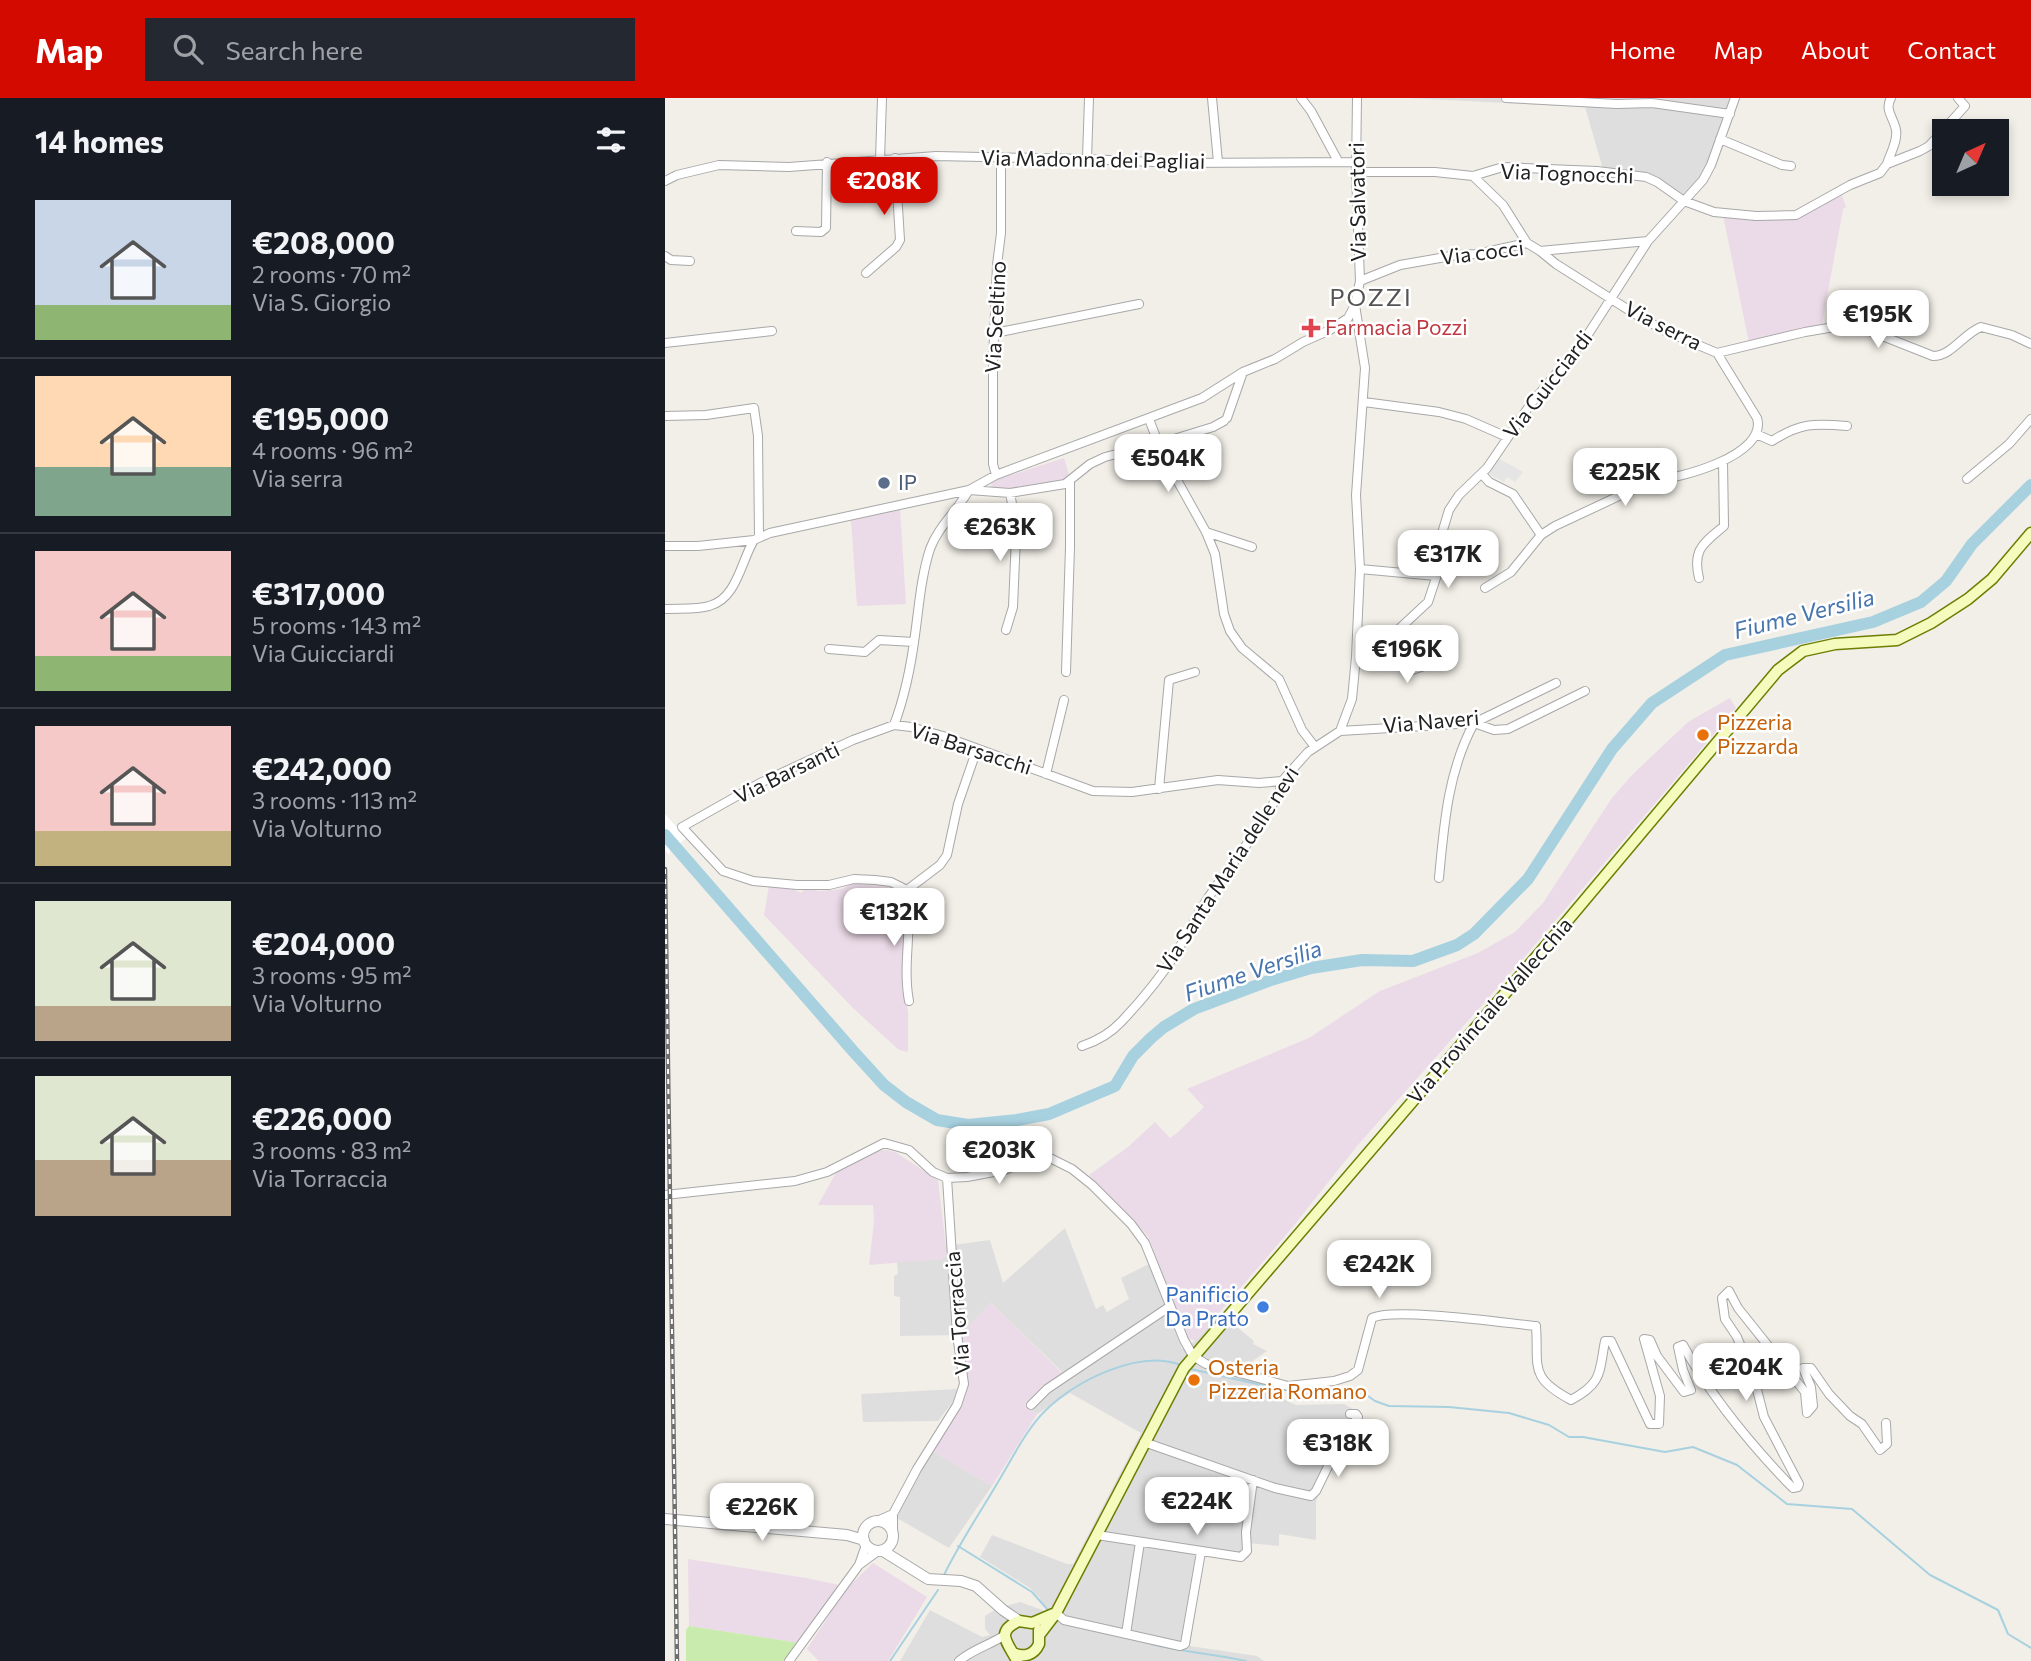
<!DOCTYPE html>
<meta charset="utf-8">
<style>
body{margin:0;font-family:Commissioner,sans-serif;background:#242831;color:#f1f3f6;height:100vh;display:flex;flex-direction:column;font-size:26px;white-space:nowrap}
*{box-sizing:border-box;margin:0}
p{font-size:23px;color:#9ea1a6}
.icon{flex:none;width:38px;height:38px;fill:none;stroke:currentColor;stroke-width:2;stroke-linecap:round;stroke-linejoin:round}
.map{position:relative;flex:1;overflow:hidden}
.sheet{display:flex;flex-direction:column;background:#171b24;width:665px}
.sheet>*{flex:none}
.needle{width:46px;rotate:44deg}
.controls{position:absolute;left:1267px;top:21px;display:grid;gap:14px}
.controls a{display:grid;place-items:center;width:77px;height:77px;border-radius:0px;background:#171b24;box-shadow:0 4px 10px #0003;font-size:35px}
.price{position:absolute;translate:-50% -60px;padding:0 16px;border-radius:14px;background:#fff;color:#222;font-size:23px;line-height:46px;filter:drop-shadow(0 2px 4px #0008)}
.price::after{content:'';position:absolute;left:50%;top:42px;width:21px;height:16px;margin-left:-10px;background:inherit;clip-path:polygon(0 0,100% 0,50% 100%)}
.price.on{background:#d30a00;color:#fff}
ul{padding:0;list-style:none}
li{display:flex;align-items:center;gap:21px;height:175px;padding:0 35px}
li+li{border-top:2px solid #363941}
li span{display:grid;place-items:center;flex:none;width:196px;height:140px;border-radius:0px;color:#555}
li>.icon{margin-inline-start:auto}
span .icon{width:84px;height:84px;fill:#fffc;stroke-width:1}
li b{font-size:30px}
h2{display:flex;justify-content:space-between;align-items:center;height:84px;padding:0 35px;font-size:30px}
header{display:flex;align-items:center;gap:42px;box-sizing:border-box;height:98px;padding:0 35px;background:#d30a00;color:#fff}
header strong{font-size:33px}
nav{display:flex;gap:38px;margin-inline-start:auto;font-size:24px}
.search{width:490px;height:63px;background:#242831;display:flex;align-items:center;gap:18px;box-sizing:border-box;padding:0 24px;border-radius:0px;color:#9ea1a6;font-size:26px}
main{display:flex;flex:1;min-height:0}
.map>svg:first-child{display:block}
.residential{fill:#dfdede}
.industrial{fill:#ebdae7}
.grass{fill:#c9ecae}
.parking{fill:#e5e5e5}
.pier{fill:#fff}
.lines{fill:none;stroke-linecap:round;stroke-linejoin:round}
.stream{stroke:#a8d1e0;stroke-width:2}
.river{stroke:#a8d1e0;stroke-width:12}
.minor-casing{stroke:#a8a8a8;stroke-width:10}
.tertiary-casing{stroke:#a8a8a8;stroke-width:12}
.secondary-casing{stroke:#6b7f02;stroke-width:13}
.minor{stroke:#fff;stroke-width:8}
.tertiary{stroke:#fff;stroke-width:10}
.secondary{stroke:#f5fbbc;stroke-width:10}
.rail-casing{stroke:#6f6f6f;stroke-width:4.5}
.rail{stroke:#fff;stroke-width:2;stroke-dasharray:5;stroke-linecap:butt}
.health-dot{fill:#e0444e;stroke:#fff;stroke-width:2.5}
.service-dot{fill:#5c6f8a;stroke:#fff;stroke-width:2.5}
.food-dot{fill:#e8710a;stroke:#fff;stroke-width:2.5}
.shop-dot{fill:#3f7fe0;stroke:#fff;stroke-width:2.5}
.labels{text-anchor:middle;stroke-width:5;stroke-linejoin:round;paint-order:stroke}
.street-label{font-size:21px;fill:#212121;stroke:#fff}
.health-label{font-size:21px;fill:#be3a42;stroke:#fff;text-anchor:start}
.service-label{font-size:21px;fill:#4e5e75;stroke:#fff;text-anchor:start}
.food-label{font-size:21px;fill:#c56008;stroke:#fff;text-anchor:start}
.shop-label{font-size:21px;fill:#366cbe;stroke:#fff;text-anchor:end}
.water-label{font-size:23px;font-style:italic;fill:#4775ad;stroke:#fff}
.quarter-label{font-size:24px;letter-spacing:2px;fill:#545454;stroke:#fff}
</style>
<header>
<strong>Map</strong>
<div class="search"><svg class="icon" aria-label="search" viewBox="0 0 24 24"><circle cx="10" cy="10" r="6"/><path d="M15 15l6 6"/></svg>Search here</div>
<nav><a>Home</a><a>Map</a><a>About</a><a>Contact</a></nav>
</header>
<main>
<section class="sheet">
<h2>14 homes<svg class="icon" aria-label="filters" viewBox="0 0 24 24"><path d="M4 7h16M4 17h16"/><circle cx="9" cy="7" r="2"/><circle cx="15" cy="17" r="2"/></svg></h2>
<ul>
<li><span style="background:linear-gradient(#c9d6e8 75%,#8fb573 0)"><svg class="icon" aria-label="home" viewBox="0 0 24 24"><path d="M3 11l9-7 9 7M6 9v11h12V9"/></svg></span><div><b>€208,000</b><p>2 rooms · 70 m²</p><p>Via S. Giorgio</p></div></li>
<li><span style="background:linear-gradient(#ffd9b3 65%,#7fa58c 0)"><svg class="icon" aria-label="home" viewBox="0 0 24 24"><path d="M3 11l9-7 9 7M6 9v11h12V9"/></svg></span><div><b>€195,000</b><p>4 rooms · 96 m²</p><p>Via serra</p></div></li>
<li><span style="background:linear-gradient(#f6c9c9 75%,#8fb573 0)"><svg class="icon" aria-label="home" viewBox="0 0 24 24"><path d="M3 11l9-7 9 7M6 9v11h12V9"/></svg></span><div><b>€317,000</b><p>5 rooms · 143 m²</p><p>Via Guicciardi</p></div></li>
<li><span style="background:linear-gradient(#f6c9c9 75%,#c2b280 0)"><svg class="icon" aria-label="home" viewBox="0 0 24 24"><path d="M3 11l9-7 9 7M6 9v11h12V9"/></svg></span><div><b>€242,000</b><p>3 rooms · 113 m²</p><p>Via Volturno</p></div></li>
<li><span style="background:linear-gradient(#dfe7d0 75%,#b9a48a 0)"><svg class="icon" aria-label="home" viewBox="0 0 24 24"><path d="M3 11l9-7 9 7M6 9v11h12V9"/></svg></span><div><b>€204,000</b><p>3 rooms · 95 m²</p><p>Via Volturno</p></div></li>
<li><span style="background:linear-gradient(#dfe7d0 60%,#b9a48a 0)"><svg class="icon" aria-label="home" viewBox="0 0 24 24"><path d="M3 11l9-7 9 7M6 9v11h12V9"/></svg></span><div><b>€226,000</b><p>3 rooms · 83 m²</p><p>Via Torraccia</p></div></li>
</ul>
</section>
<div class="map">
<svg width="1366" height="1563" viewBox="0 0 1366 1563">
<rect width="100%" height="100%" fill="#f2efe8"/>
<!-- residential -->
<path class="residential" d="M743,0h324l-25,68 -7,12 -18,19 -33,-21 -46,-7 -18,-62z
M400,1130l31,81 7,-4 4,7 22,-13 -8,-21 28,-14 33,85 13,-8 25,-28 34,28 -1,3 14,7 -27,19 42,10 -3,17 17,8 48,-1 14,8 -39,77 -3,14v37l-37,-6v12l-31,-3 1,15 -11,2 -34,-4 -14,90 67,10 7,5h-364l30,-51 52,27 8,-2 -5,-6v-13l11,-7 24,-7 28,10 -9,-15 -9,-9 -50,-31 12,-22 75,29h6l68,-131 -71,-40 -33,21 -13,-8 19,-21 19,-13 -71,-69 -31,32 -60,1v-39l-6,-1v-20l4,-2 -1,-12 45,-3 5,-4 -1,-9 44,-6 13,43z
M292,1291l-3,11 -16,21 -75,1 -2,-28z
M266,1352l61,36 -43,62 -52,-30 19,-42z"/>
<!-- industrial -->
<path class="industrial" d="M1176,95l5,14 -3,2 -21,115 -73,19 -26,-128 10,3h61l30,-13v-4z
M399,360l6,20 -5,3 -60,9 -12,-2 -2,-3 2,-4 6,-2z
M235,410l6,96 -49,2 -6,-86z
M1065,600l6,10 -215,253 -164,185 -66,83 -96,112 -8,-3 -39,-102 -59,-61 39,-28 27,-25 15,16 7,-5 27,-26 -17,-18 122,-51 71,-47 98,-38 37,-21 28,-29 69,-105 20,-23 56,-53z
M187,785l47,5 5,7 2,10 -4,85 6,21v41l-9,-2 -46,-42 -89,-93 5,-29 21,2 11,5 4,-5 14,3 23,-2z
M222,1052l8,2 43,28 9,75 -5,4 -73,6 5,-43 -1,-17h-55l19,-34 38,-20z
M326,1205l71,70 -19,12 -19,20 13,9 -45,72 -61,-36 35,-69 -6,-46z
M23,1461l118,19 33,7 -40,58 -110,-17z
M208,1465l54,34 -39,64h-69l-12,-12 40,-61z"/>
<!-- grass -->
<path class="grass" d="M24,1528l110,17 -15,18h-98v-31z"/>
<!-- parking -->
<path class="parking" d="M833,360l25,14 -8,10 -8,-5 -3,5 -15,-8z"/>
<!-- pier -->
<path class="pier" d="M0,716l21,24 -16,13 -1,4 -4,-5z"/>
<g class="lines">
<!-- stream -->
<path class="stream" d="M526,1271l92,21 78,1 14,10 14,5 60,1 60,6 40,12 20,12h14l82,15 28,-5 44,18 50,39 65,5 78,66 68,35 10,24 23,14
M293,1448l74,46 15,17
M279,1477c16,-33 36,-62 54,-93 14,-23 29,-54 48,-72 30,-29 91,-60 132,-46
M486,1546c32,8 64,10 95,17
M225,1563l48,-71"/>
<!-- river -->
<path class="river" d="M0,737l188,216 31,34 22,17 31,18 31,5 49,-5 32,-6 66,-28 18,-30 18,-18 13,-11 30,-18 77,-29 40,-12 51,-8 51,1 44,-16 17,-11 54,-55 84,-130 40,-46 73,-48 148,-33 48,-20 25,-21 26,-37 59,-59"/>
<!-- minor casing -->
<g class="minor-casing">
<path id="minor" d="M547,0l6,64
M636,0l10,13 27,50
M841,0l111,6 35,-1 78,11
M1055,41l62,26 9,1
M215,61l2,-61
M422,61l2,-61
M1222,66c3,-10 11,-23 9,-34 -2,-12 -12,-20 -5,-32
M691,74h79l38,4 30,-9 94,4 49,6 11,5 27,19 30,11 42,4 40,-1 54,-30 30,-12 7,-9 33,-13 9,-5 36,-40 -7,-8
M808,78l30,29 24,38
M0,83l12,-6 42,-10 70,2 147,-11 151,3 90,4 179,-1
M131,133l25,1 5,-4 1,-66
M875,153l16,13 79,50 30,17 52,22 88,-21 47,-8 81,32c19,0 30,-22 48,-29l31,8 19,9
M0,158l6,4 19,1
M201,175l30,-26 4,-7 -5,-82
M695,183l40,-16 57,-10 20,-1 50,-11 13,8 108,-10
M330,235l144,-29
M0,245l107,-12
M699,304l75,10 27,7 41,18
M0,318l41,-1 48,-7 4,28 1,101
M562,320l16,-46
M484,321l13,34 44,79 9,22 9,60 6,17 12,17 37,31 23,51 13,17
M1091,336l16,7c28,-18 42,-18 75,-15
M817,376l7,8 24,12 28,41
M331,377l-3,-11v-103l4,-96 4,-32v-74
M1302,381l42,-35 22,-25
M541,434l46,15
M0,448h33l56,-6 16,-7 199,-43 27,-15 206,-77 41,-26 32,-13 28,-17 27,-12 18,-12 7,-13 5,-24 -4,-109 1,-74
M695,471l76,7
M1034,480c-7,-29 5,-35 25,-52l-1,-65
M820,490l26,-16 30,-37 14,-9 98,-46c27,-1 115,-25 104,-62l-40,-65
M0,511c14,-1 31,1 44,-3 28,-7 32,-45 45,-66
M341,532l7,-23 3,-71 -1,-16 -5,-27
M720,544l24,29 15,-5 12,-12
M164,551l36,3 14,-12 35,2
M691,559l29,-15 43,-40 11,-33 3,-36 7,-23 10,-15 28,-27 43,-63 55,-66 63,-98 55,-61 8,-15 24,-67
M401,574l4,-125v-65
M229,627c11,-29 17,-59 21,-90 4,-29 6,-58 15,-86 8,-22 27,-38 39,-59l41,3 55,-9 25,-20 15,-7 69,-18 39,-12 11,-6
M675,633l134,-8 82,-40
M312,651l-19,55 -11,51 -7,10 -33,25 -16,-8 -16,-2 -21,-1 -25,6h-32l-44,-4 -30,-10 -41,-44 78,-44 93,-43 41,-15 17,2 32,9 150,55 39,1 86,-12 41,3 23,-2
M381,676l18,-74
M494,691l10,-109 26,-8
M774,780c5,-54 9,-107 35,-155l20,7 14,-1 77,-38
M242,792c6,37 -5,74 2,111
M417,948c15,-5 29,-13 40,-25 18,-19 40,-46 54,-68 11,-18 20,-37 32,-55 15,-23 74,-96 74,-117l26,-29 32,-21 12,-32 4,-42 4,-88 -4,-74 9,-127 -10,-63
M0,1097l130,-14 32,-9 57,-29 25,7 24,22 14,6 20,-1 37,-7 35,-13h9l24,12 20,16 39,39 14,19 39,97 9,16 13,8 82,22 46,-5 16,-5 8,-6 14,-52c21,-11 134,5 164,8 3,41 -8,51 35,74 32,-17 28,-28 34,-59h6l39,83h9l1,-28 -16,-57 6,1 7,16 27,36 7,-2 -8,-20 -5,-23 5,-2c27,50 65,96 104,137l6,6 5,-1 1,-3 -35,-67 -10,-39 -17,-41 -12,-18 -3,-21 7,-7 9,17 67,84 2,21 6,-7 -2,-19 -8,-19h8l18,26 21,22 12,8 18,26 7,-6 -1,-21
M366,1307l16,-16 122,-82
M479,1344l131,46 36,8 5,-5 24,-49 18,-25 -2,-3h-6
M212,1423l16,-7
M228,1434v-18l24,-45 40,-64 7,-21 -7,-50 -10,-156
M432,1437l144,22 6,-6 -1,-19 7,-52
M194,1467l19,-14
M391,1515l8,7 116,26 5,-2 16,-92
M461,1536l14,-92
M124,1563l70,-96 7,-20
M294,1563c14,-12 31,-16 46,-26"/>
</g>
<!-- tertiary casing -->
<g class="tertiary-casing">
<path id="tertiary" d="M0,1421l182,16 17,5
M198 1438a15 15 0 1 1 30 0a15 15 0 1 1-30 0Z
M218,1453l45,28 33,2 15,5 27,24 16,11"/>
</g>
<!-- secondary casing -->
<g class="secondary-casing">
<path id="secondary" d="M375,1536l16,-21 128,-245 384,-448 210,-250 25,-19 32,-7 62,-4 34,-17 37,-24 24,-20 39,-46
M348,1555c11,5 21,2 26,-9v-14
M352,1563c-7,-16 -24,-29 2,-40l13,2 21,-9"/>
</g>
<!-- minor -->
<use href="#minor" class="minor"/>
<!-- tertiary -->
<use href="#tertiary" class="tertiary"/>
<!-- secondary -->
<use href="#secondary" class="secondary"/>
<!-- rail casing -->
<g class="rail-casing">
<path id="rail" d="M0,771l12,792"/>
</g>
<!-- rail -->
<use href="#rail" class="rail"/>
</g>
<!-- markers -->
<path class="health-dot" d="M642.5 219.5h7v7h7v7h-7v7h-7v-7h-7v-7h7z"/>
<circle class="service-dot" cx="219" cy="385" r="7"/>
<g class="food-dot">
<circle cx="1038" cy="637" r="7"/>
<circle cx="529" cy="1282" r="7"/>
</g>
<circle class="shop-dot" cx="598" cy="1209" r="7"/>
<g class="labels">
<!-- street labels -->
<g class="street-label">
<text transform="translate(428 62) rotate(1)" y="7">Via Madonna dei Pagliai</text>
<text transform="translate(902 76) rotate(2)" y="7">Via Tognocchi</text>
<text transform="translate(693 104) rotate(-91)" y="7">Via Salvatori</text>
<text transform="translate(817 155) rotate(-7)" y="7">Via cocci</text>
<text transform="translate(331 219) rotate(-87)" y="7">Via Sceltino</text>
<text transform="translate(998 228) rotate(27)" y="7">Via serra</text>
<text transform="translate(883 287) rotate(-52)" y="7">Via Guicciardi</text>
<text transform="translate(766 624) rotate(-5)" y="7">Via Naveri</text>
<text transform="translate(306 651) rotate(18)" y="7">Via Barsacchi</text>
<text transform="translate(122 675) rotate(-26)" y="7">Via Barsanti</text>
<text transform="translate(563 772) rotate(-57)" y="7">Via Santa Maria delle nevi</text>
<text transform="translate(825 913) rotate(-49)" y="7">Via Provinciale Vallecchia</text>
<text transform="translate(293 1215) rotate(-95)" y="7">Via Torraccia</text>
</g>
<!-- health labels -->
<g class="health-label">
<text x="660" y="237">Farmacia Pozzi</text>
</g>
<!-- service labels -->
<g class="service-label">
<text x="233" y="392">IP</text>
</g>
<!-- food labels -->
<g class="food-label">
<text x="1052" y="632">Pizzeria<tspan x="1052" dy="24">Pizzarda</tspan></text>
<text x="543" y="1277">Osteria<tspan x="543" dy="24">Pizzeria Romano</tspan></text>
</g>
<!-- shop labels -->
<g class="shop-label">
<text x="584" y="1204">Panificio<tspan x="584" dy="24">Da Prato</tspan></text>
</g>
<!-- water labels -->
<g class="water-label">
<text transform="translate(1139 516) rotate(-14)" y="8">Fiume Versilia</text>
<text transform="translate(588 873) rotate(-19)" y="8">Fiume Versilia</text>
</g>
<!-- quarter labels -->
<g class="quarter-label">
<text x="706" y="208">POZZI</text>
</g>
</g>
</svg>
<div class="controls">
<a><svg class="needle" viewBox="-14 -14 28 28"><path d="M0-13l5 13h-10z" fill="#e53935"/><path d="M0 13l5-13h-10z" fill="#9ea1a6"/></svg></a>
</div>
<b class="price on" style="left:219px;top:119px">€208K</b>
<b class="price" style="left:1213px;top:252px">€195K</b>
<b class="price" style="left:503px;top:396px">€504K</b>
<b class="price" style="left:960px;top:410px">€225K</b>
<b class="price" style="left:335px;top:465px">€263K</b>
<b class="price" style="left:783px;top:492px">€317K</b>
<b class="price" style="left:742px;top:587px">€196K</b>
<b class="price" style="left:229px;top:850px">€132K</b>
<b class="price" style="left:334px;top:1088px">€203K</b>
<b class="price" style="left:714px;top:1202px">€242K</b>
<b class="price" style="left:1081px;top:1305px">€204K</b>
<b class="price" style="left:673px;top:1381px">€318K</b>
<b class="price" style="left:532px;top:1439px">€224K</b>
<b class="price" style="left:97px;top:1445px">€226K</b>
</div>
</main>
